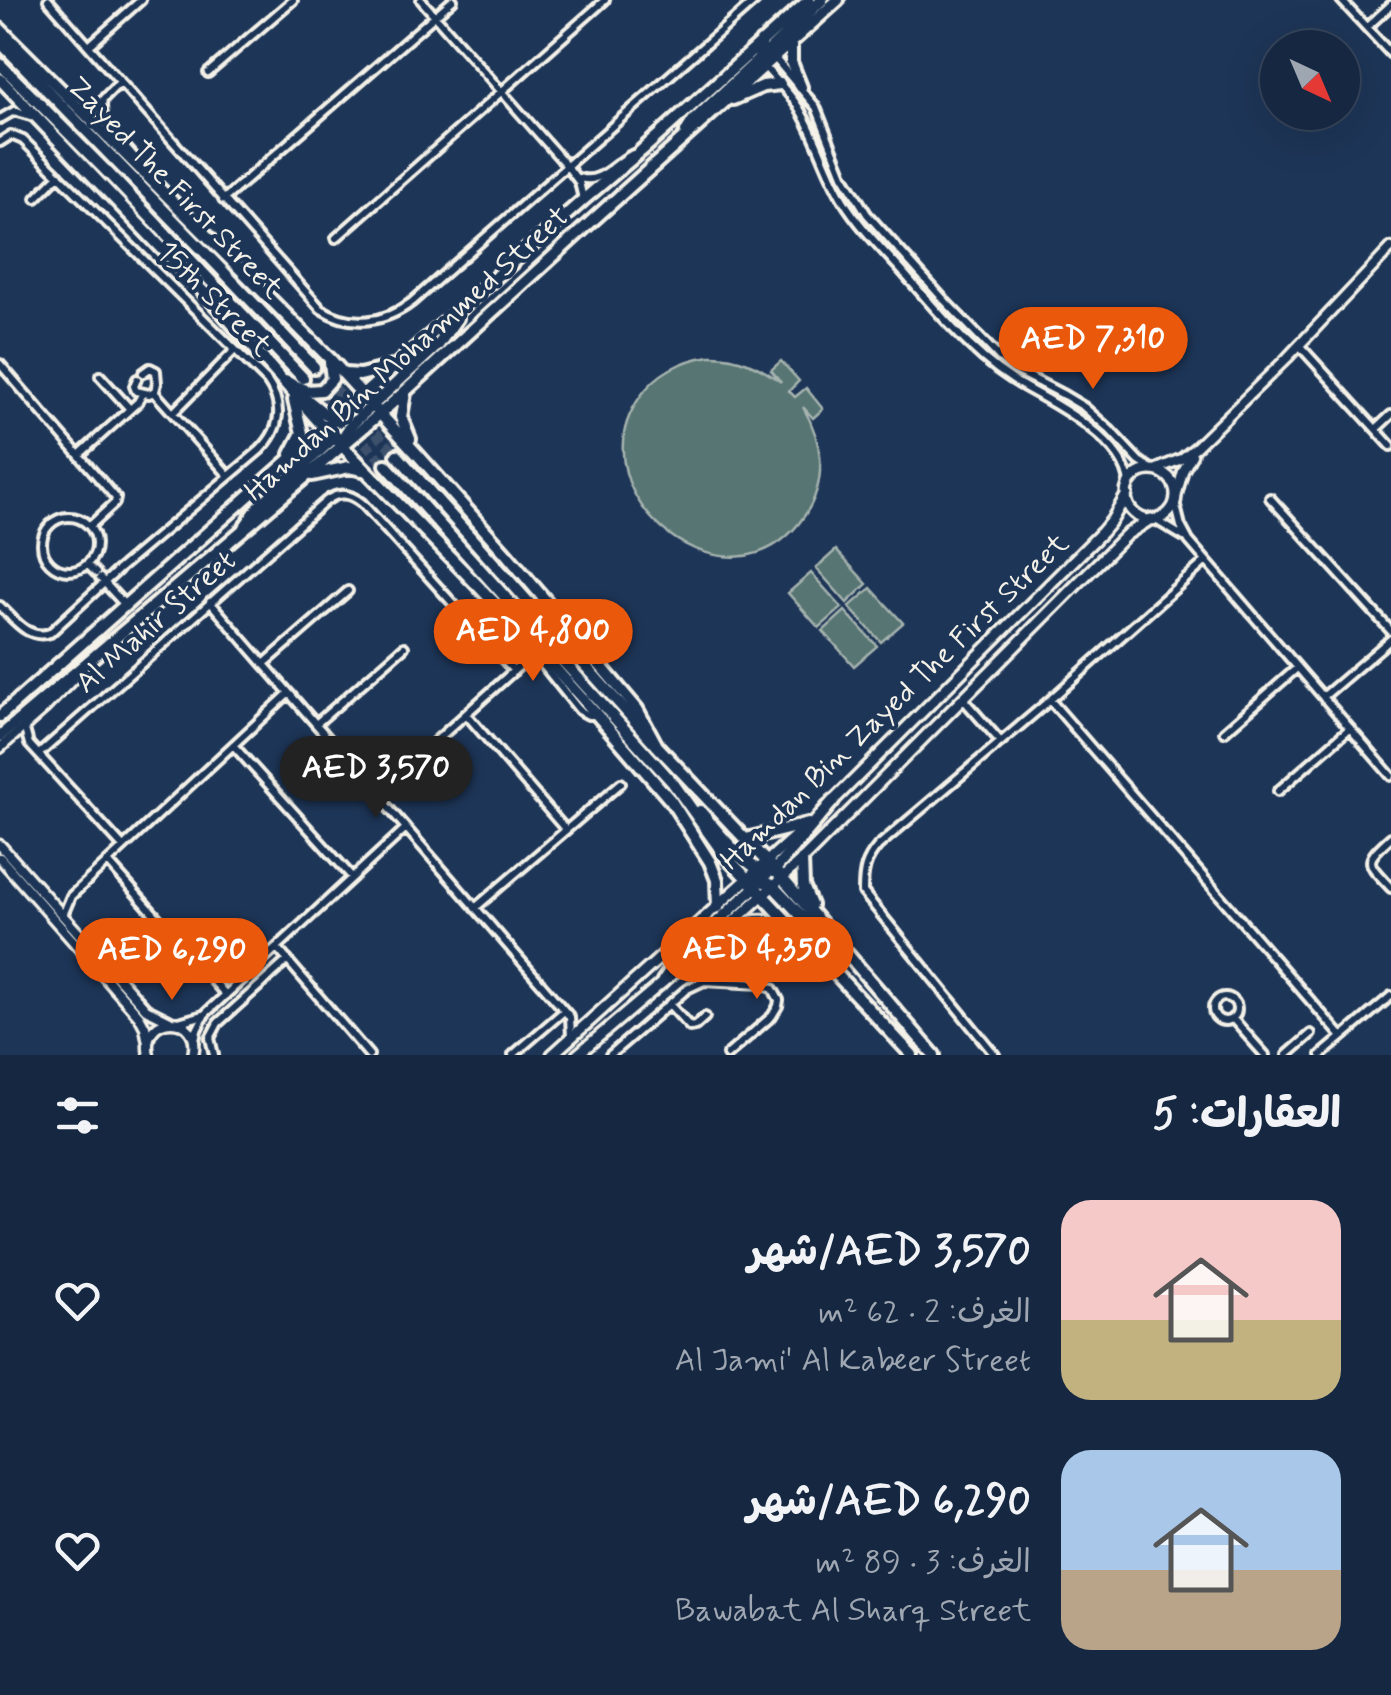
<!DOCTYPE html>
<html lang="ar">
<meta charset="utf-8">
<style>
body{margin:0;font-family:Mynerve,"Playpen Sans Arabic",sans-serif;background:#1f3048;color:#f1f3f6;direction:rtl;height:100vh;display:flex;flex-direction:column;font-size:38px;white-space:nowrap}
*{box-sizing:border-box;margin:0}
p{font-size:32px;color:#9ea6b1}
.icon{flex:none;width:55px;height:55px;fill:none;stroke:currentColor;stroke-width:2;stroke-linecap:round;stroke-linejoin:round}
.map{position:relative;height:1055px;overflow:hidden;direction:ltr}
.panel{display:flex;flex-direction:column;background:#162841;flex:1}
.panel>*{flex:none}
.needle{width:65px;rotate:136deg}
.controls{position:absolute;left:1260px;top:30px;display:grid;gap:20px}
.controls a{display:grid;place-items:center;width:100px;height:100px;border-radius:50%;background:#162841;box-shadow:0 10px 40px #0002,0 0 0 2px #35445a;font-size:50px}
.price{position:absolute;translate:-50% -85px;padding:0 22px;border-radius:35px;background:#ea580c;color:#fff;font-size:32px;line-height:65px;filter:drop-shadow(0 2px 5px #0008)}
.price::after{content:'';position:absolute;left:50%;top:60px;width:30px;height:22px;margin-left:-15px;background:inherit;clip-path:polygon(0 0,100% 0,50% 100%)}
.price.active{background:#222;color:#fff}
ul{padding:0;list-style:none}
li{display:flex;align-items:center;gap:30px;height:250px;padding:0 50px}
li span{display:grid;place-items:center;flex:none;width:280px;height:200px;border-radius:30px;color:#555}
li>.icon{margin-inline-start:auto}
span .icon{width:120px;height:120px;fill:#fffc;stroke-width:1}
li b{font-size:42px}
h2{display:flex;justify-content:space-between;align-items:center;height:120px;padding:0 50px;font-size:42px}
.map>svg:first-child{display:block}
.green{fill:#577573;stroke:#a6b3ae;stroke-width:2.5}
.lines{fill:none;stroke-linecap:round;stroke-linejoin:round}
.primary-tunnel{stroke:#3d516d;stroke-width:10;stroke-dasharray:10 5;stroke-linecap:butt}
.minor-casing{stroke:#f4f1e8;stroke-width:14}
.tertiary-casing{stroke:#f4f1e8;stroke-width:15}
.secondary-casing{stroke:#f4f1e8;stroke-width:16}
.primary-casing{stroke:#f4f1e8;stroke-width:18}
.minor{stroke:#1d3557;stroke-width:6}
.tertiary{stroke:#1d3557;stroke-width:8}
.secondary{stroke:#1d3557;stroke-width:9}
.primary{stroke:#1d3557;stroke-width:10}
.labels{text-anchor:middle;stroke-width:8;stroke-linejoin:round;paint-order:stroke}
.street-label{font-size:30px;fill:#f4f1e8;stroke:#1d3557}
</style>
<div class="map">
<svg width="1391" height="1055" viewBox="0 0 1391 1055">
<rect width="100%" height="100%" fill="#1d3557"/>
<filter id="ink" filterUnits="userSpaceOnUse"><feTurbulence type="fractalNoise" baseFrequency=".01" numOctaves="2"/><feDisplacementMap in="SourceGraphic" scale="20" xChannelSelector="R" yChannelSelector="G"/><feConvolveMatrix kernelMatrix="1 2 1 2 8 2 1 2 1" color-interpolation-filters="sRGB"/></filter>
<g filter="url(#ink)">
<!-- green -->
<path class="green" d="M710,356c27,-1 50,11 71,26l-10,-12 10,-9 18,20 -10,10 6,6 11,-9 17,21 -10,9 -10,-11c20,35 25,73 2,108 -73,109 -235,-19 -165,-118 16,-24 42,-37 70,-41z
M836,550l31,34 -20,19 -31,-35z
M811,573l31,35 -23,20 -31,-35z
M871,588l32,35 -22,19 -32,-35z
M845,611l32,35 -23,20 -31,-35z"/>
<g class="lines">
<!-- primary-tunnel -->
<path class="primary-tunnel" d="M314,367l83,88
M303,378l83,87"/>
<!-- minor casing -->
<g class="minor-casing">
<path id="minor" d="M48,0l273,309c30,19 64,14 91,-7l344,-302
M421,0l146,166 12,16 4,17
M1341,0l50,54
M1367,27l24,-22
M89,46l52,-46
M773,56l43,51 27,68 24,39 78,87 57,59 12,9 50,26 20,12 26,23 29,31 14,9
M762,64c15,17 32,33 42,53 15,27 23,57 39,83 16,26 38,48 58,70 38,43 76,92 127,119 33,18 99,54 101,96
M208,73l85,-73
M120,82l-17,17c-6,25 17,40 32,59
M0,119l14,-8 17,5
M0,142l11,-7 12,5 244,241c17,24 14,48 -7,69l-142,120 -68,63c-22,7 -35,-13 -50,-27
M579,178c22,7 35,-15 54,-24
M36,198l23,-23
M223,200l230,-200
M336,238l269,-238
M1299,345l92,101
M0,364l116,134 -1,5 -25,23
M100,376l30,33
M137,379l-3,7 2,5 13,3 6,-3 2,-8 -1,-12 -6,-3 -7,5
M154,392l75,84
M173,413l62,-63
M1376,429l15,-14
M79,455l59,-53 5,-9
M1270,498l121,133
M1175,502l6,24 8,15 202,235
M42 544a27 27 0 1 1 54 0a27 27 0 1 1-54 0Z
M1154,519l30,18
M87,564l9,9
M100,578l25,27
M210,602l360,415 1,20
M511,625l68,85 9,5h8
M264,664l84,-73
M1323,697l68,-58
M963,699l38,43
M1050,700l292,337
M466,714l100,116
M316,724l88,-77
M24,726l5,18 94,103
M1224,732l73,-64
M233,745l119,132
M39,754l287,-253c13,-10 24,-8 36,2l152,168
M1278,791l72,-63
M377,794l141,-127 6,-9 1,-14
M1391,837c-29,26 -24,25 0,51
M108,862l118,133
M475,908l146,-125
M63,915l8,-19 218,-203
M277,948l92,107
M1213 1009a12 12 0 1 1 24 0a12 12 0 1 1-24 0Z
M669,1004l21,23 5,-1 10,-9
M1232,1018l33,37
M179,1022l25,-7
M195,1041l2,-11 8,-16 201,-186
M214,1055l-4,-17 8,-15 70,-63
M513,1055l51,-44
M610,1055l77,-66 17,-8 58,3 11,5 6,11 -1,6 -6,10 -45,39
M995,1055l-132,-163c0,-20 2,-31 15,-46l172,-146 156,-139
M1287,1055l24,-21
M1321,1055l70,-59"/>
</g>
<!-- tertiary casing -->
<g class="tertiary-casing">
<path id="tertiary" d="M1155,470l26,-11 15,-12 91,-89 104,-110
M1176,497l7,-26 9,-16
M0,748l44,-39 29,-30
M0,845l146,164 24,12
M0,858l139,158 6,11 3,16
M149,1055c-10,-44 55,-44 44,0"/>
</g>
<!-- secondary casing -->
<g class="secondary-casing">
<path id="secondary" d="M1126 495a25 25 0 1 1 50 0a25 25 0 1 1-50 0Z
M828,806l274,-274 10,-12 15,-26
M552,1055l254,-229
M577,1055l146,-124 79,-71 324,-325 25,-16"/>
</g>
<!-- primary casing -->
<g class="primary-casing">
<path id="primary" d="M0,29l330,330 87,95 91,102 129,153 20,37
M0,42l218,224 96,101
M791,42v20l10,25
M763,56l59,-56
M0,64l111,112 192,202
M0,79l216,226 102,116 200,206 79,88 74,86 39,61 7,18 1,27
M733,99l30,-13 17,-2
M686,132l7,-11 65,-61 3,-7v-11
M345,374l15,1 32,-8
M285,381l22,10 15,-1 10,-11 -2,-17
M405,393l-4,24 9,22
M300,394l21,17 18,11
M343,445l2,-11 6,-9 88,-81 18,-26
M291,454l11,-21 -8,-33
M397,455l260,291 125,132 152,177
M386,465l287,318 50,70 189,202
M312,475l37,-8 14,3
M246,525l13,-19 77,-70
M0,716l583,-516 58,-49 168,-151
M0,736l389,-330 205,-187 244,-219
M700,811c19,21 40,51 67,63
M746,839l62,-15
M802,860l1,26 8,19
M773,872l60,-71
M754,880l11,2 8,4 54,57 19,15
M723,931c27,-11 39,-14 67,-5
M663,981l17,-24 76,-71 9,-13 2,-11"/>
</g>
<!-- minor -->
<use href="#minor" class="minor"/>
<!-- tertiary -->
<use href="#tertiary" class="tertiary"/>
<!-- secondary -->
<use href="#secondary" class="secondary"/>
<!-- primary -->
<use href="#primary" class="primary"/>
</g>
</g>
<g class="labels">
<!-- street labels -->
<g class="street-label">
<text transform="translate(176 187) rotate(46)" y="10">Zayed The First Street</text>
<text transform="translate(215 298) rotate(45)" y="10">15th Street</text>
<text transform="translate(406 353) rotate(-42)" y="10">Hamdan Bin Mohammed Street</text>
<text transform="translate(155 621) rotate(-41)" y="10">Al Mahir Street</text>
<text transform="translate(894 701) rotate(-44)" y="10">Hamdan Bin Zayed The First Street</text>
</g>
</g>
</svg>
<div class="controls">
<a><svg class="needle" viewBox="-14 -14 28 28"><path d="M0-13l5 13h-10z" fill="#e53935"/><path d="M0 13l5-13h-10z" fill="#9ea6b1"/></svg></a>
</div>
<b class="price" style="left:1093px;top:392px">AED 7,310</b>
<b class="price" style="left:533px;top:684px">AED 4,800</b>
<b class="price active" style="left:376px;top:821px">AED 3,570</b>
<b class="price" style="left:757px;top:1002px">AED 4,350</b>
<b class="price" style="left:172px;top:1003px">AED 6,290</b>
</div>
<section class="panel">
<h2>العقارات: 5<svg class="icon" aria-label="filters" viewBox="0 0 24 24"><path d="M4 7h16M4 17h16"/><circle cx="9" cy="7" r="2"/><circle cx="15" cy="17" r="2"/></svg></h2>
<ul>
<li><span style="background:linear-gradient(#f6c9c9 60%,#c2b280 0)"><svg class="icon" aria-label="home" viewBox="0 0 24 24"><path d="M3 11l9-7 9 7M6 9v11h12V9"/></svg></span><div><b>AED 3,570/شهر</b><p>الغرف: 2 · 62 m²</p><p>Al Jami' Al Kabeer Street</p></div><svg class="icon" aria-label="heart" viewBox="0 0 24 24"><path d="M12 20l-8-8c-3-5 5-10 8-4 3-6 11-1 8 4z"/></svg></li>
<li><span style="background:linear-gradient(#a9c7e8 60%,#b9a48a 0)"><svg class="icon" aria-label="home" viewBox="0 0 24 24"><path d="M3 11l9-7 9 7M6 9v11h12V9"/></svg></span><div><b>AED 6,290/شهر</b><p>الغرف: 3 · 89 m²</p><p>Bawabat Al Sharq Street</p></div><svg class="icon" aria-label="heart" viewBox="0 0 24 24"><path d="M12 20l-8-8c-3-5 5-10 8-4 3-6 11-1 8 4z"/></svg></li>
</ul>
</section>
